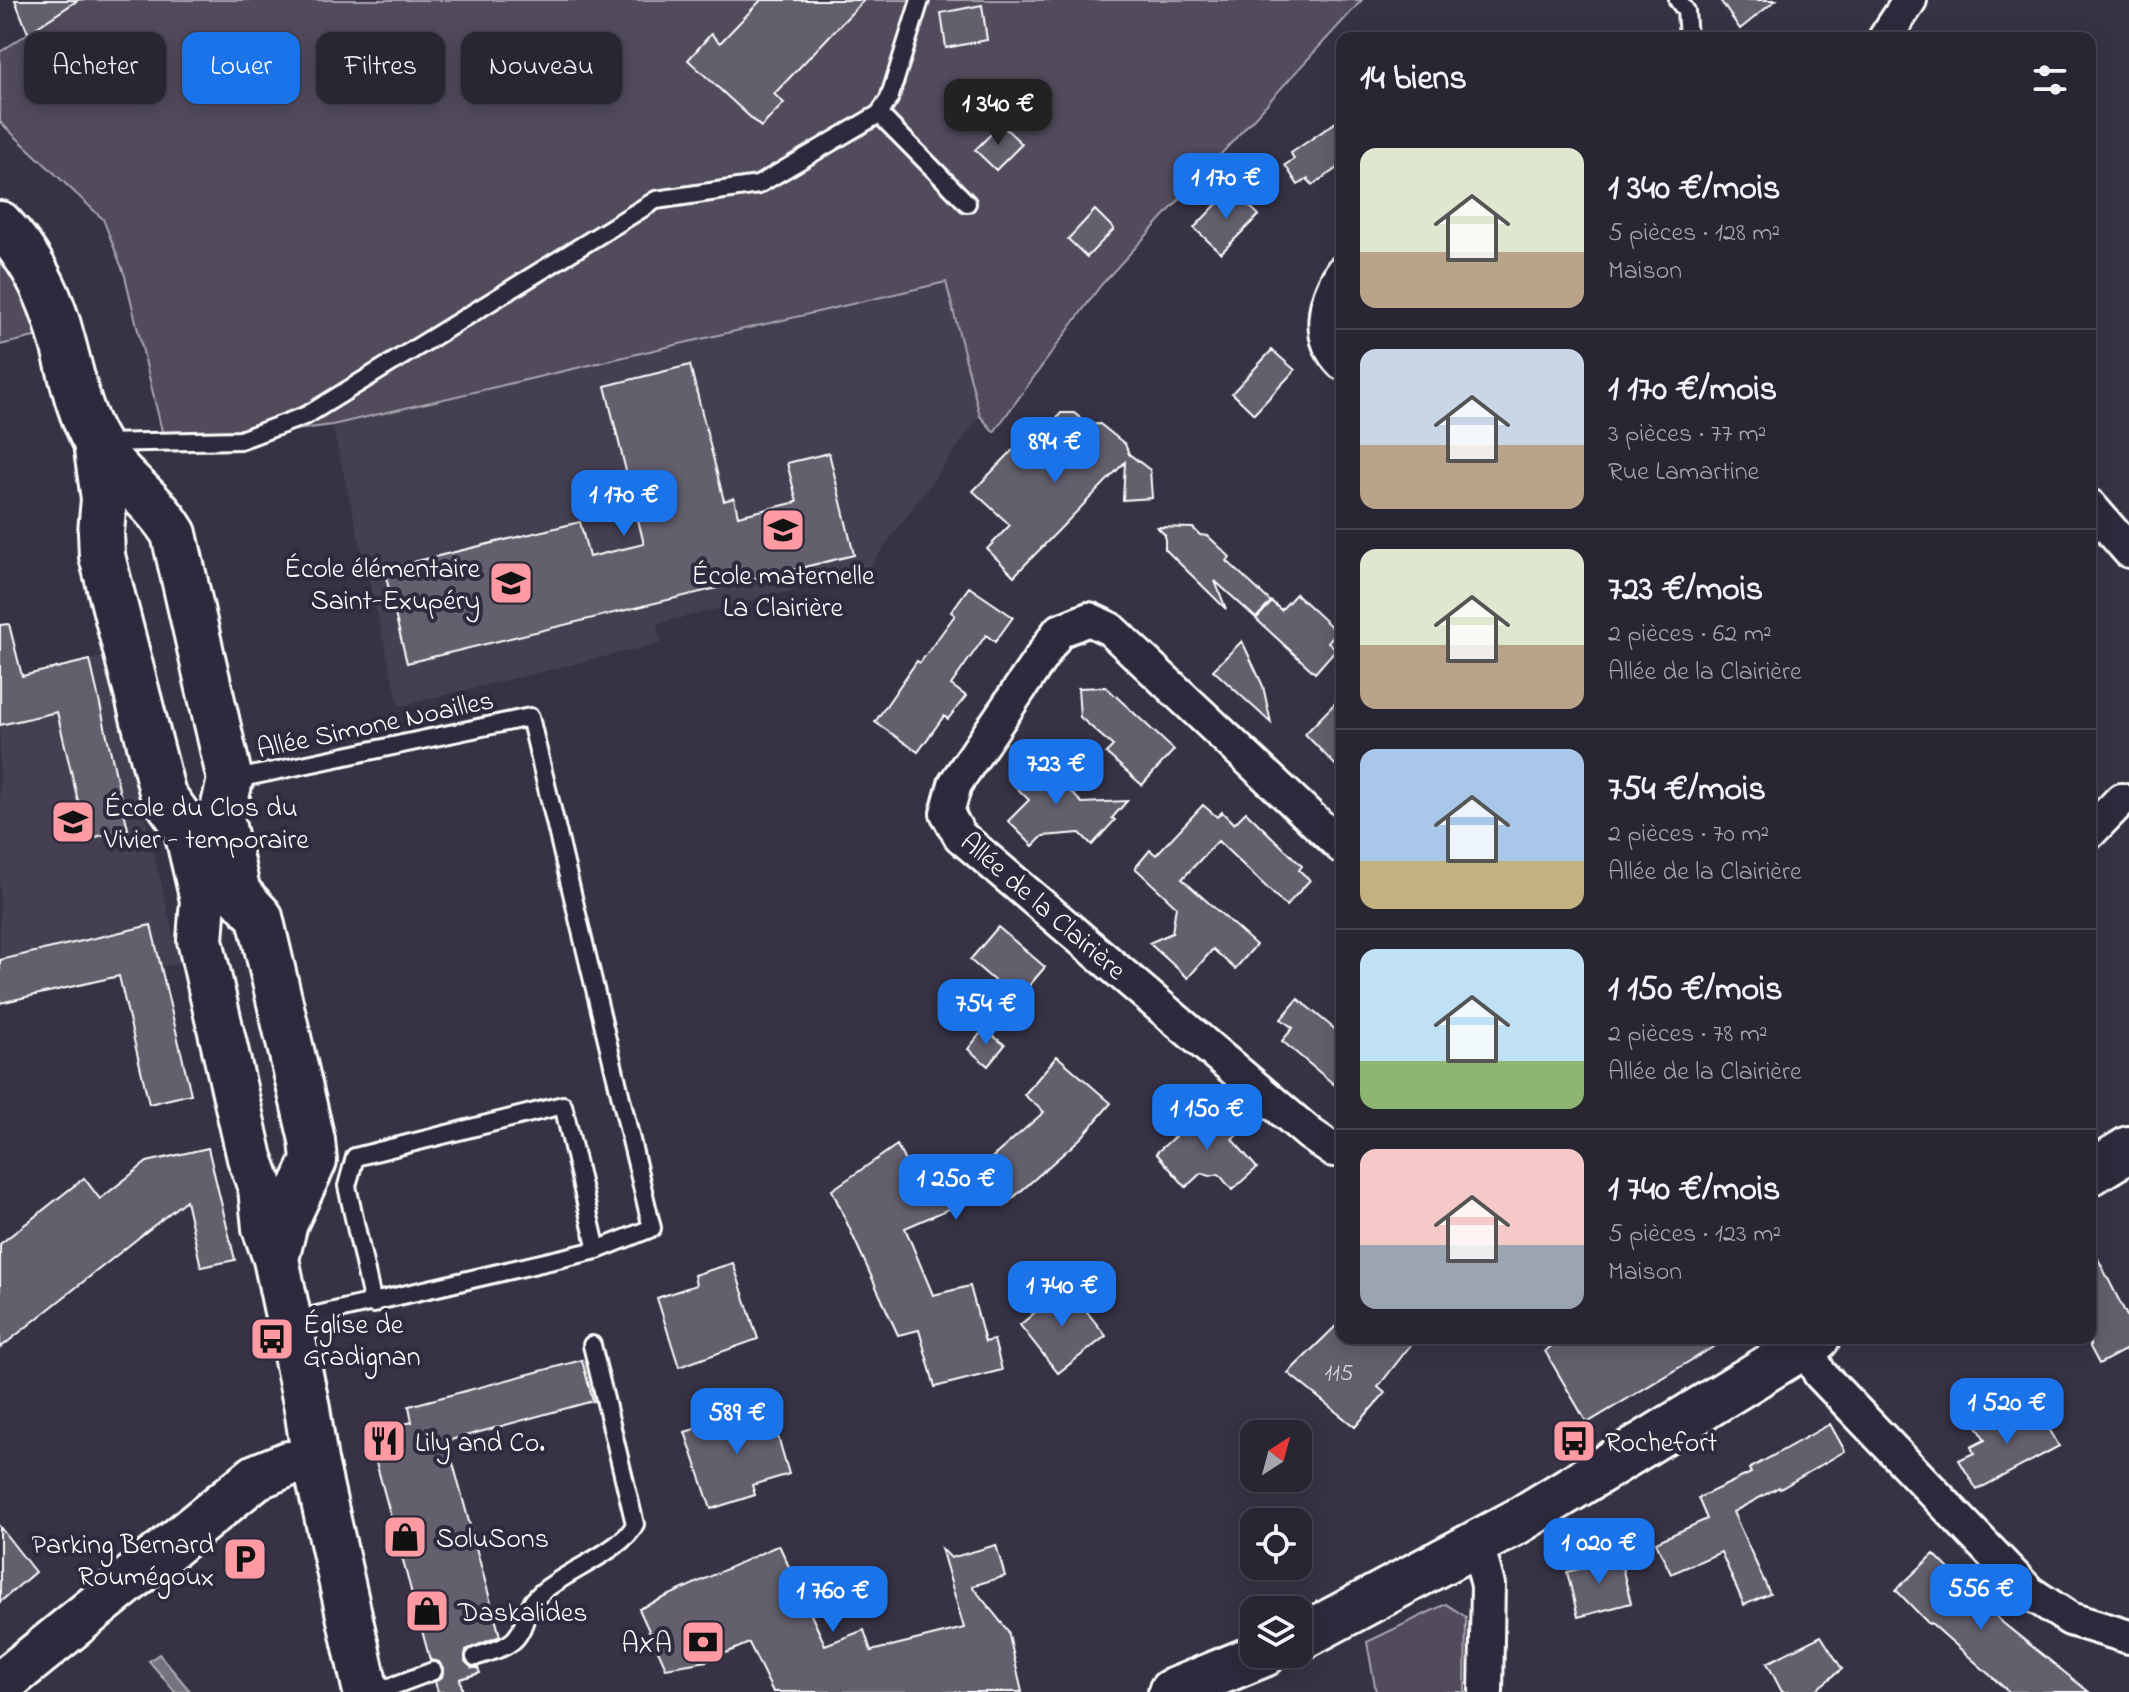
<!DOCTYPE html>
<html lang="fr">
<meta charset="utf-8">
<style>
body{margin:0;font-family:"Indie Flower",sans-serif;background:#312e3c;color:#f1f3f6;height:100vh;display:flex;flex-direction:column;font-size:30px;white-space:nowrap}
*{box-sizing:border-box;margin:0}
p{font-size:26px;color:#a5a5ac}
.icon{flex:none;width:44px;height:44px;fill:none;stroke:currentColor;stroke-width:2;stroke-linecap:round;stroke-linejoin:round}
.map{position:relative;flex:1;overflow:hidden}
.drawer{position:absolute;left:1336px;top:32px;width:760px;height:1312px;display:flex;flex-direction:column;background:#292634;border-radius:16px;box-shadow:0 4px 20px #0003,0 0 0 2px #45434f}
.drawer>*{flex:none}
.hud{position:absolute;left:24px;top:32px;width:760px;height:72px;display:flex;gap:16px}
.needle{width:52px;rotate:36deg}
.buttons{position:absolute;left:1240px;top:1420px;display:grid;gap:16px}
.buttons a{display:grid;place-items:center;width:72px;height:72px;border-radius:16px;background:#292634;box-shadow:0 4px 20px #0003,0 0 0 2px #45434f;font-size:40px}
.price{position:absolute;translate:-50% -68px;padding:0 18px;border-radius:16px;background:#1a73e8;color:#fff;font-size:26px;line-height:52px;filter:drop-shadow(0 2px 4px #0008)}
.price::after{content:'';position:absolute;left:50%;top:48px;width:24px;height:18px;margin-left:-12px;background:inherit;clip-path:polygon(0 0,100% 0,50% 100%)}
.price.on{background:#222;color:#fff}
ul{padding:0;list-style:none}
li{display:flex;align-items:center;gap:24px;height:200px;padding:0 24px}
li+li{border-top:2px solid #45434f}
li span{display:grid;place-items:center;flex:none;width:224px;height:160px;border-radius:16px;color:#555}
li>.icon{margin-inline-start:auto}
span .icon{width:96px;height:96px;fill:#fffc;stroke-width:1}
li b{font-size:34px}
h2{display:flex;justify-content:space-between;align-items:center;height:96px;padding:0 24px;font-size:34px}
.pill{padding:0 28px;border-radius:16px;background:#292634;box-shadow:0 4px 20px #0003,0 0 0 2px #45434f;font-size:28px;line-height:72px}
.pill.on{background:#1a73e8;color:#fff}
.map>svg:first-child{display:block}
.built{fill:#444051}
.green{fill:#514c5c;stroke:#a8a6ae;stroke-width:2}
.water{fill:#76737f;stroke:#adabb2;stroke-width:2}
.building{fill:#635f6d;stroke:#fff;stroke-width:2}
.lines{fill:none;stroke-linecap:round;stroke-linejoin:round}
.lane-casing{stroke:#fff;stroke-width:22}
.street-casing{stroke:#fff;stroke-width:38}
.secondary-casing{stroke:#fff;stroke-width:50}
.primary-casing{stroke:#fff;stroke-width:50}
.lane{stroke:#2f2a3d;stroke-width:16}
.street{stroke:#2f2a3d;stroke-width:32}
.secondary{stroke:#2f2a3d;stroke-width:44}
.primary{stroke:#2f2a3d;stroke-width:44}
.labels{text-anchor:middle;stroke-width:8;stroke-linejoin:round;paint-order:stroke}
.number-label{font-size:24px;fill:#d8d7da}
.poi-label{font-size:28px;fill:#fff;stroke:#2f2a3d;text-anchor:start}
.street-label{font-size:28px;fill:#fff;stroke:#2f2a3d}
</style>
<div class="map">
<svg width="2129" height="1692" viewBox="0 0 2129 1692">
<rect width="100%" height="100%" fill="#373345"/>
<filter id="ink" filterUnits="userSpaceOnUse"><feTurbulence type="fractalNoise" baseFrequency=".0125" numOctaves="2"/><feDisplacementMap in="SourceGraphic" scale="16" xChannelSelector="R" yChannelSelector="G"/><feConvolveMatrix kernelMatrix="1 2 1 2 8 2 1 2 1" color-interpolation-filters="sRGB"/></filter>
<g filter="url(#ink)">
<!-- built -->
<path class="built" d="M947,281l33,135 -115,157 -209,51 5,19 -262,63 -67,-281z
M107,656l73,307 -180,40v-322z"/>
<!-- green -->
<path class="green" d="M78,0h1284l-261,285 -107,147 -14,-16 -34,-134 -614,143 -166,23 -41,-172 -22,-57 -103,-97v-70z
M0,224l60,107 -60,14z
M1446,1604l20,13 -1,75h-89l-9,-50z"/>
<!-- water -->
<path class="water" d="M159,1654l32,38h-16l-26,-31z"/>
<!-- building -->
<path class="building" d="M15,0h63l-50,33z
M761,0h103l-90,94 10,9 -23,24 -73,-67 23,-26 9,9z
M1720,0h56l-36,29z
M982,5l5,35 -41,8 -5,-35z
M1342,118v47l-30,20 -4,-6 -10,6 -13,-20 9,-6 -3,-6z
M1001,124l21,20 -26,26 -21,-20z
M1231,189l28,26 -38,38 -27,-25z
M1095,210l19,19 -27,28 -19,-18z
M1272,350l23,20 -41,44 -22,-21z
M690,365l34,136 10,-3 4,18 59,-14 -10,-39 42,-10 25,102 -447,108 -23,-94 196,-47 9,35 55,-13 -39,-158z
M1061,413h13l15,12 11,-1 25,20 4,10 21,16 2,28 -29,2 2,-38 -111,114 -27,-27 23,-24 -37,-34 43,-44 9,9z
M1157,527l36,1 7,7 8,1 22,21 -3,4 44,41 -15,16 -41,-37 11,28 -61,-60v-14z
M969,587l44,30 -18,25 -9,-7 -35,50 15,11 -18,23 -4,-3 -26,36 -43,-30 42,-61 3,2 35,-48 -4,-3z
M1296,594l41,38 -9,10 8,7 -21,24 -59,-54 16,-17 9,8z
M9,624l13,52 68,-16 38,169 -41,10 -30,-127 -57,13v-100z
M1242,641l21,45 8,37 -58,-53z
M1106,687l68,63 -32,35 -36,-32 7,-7 -33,-29 -2,-29z
M1342,696v76l-37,-38z
M1032,754l50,49 45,-2 -15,17 3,2 -23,25 -12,-12 -37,3 -10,10 -25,-25 21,-21 -21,-21z
M1203,805l14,12 5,-5 12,12 12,-12 56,54 -3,4 11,10 -24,26 -68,-65 -36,38 74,66 -21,24 -22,-20 -25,29 -39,-35 23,-10 4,-27 -41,-38 15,-18 6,5z
M151,925l40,169 -42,10 -30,-128 -119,27v-43z
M998,927l47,40 -28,33 -47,-40z
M1298,999l44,36v56l-60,-50 11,-13 -12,-9z
M984,1029l21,16 -17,21 -20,-17z
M1057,1056l54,47 -29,34 -78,69 -14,-15 -85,37 28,67 37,-9 15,56 9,-2 8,30 -67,17 -16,-57 -21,5 -66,-145 65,-45 18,37 28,-12 10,22 91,-80 -20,-17z
M1211,1105l26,30 -5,4 25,29 -25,22 -13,-16 -9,2 -9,-3 -15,14 -30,-34z
M208,1148l27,112 -34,7 -15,-67 -186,148v-104l84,-66 16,21 47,-37z
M2090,1243l39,77v28l-30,16 -9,-17z
M733,1263l25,76 -79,28 -22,-69 39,-13 -2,-10z
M1065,1284l41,52 -48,37 -38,-48 19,-16 -3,-3z
M1342,1320v18h74l-38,49 7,6 -30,34 -67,-54z
M1562,1338h166l-141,85 -42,-72z
M582,1360l11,41 -146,40 53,195 -34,14 -1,11 7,7h6l2,5 -20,6 3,13h-25l-3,-10 7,-5 1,-9 -4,-6 -9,-2 -62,-227 44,-11 -3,-16z
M769,1406l20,68 -37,11 3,10 -44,14 -26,-77z
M2004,1409l8,14 26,-14 21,37 -82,44 -18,-30 15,-7 -3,-6 14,-7 -9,-16z
M1830,1424l15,27 -65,38 -1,-2 -46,25 37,82 -26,11 -23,-53 -50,22 -15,-32 51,-23 -9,-21 53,-25 -2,-4z
M0,1527l35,45 -35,30z
M779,1545l46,100 39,-15 7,21 93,-23 -23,-80 10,10 45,-13 9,31 -33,10 36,45 14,61h-249l-24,-49 -42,18 -41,7 -27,-59z
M1618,1551l13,52 -53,14 -11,-45 27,-7 -2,-6z
M1934,1554l69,69 86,69h-80l-78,-69 -2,1 -33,-34z
M1821,1636l21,33 -29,23h-31l-15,-29z"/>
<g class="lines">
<!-- lane casing -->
<g class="lane-casing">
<path id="lane" d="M1678,0l8,11 2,27
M879,114l88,89
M102,443l138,-3 67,-25 349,-215 102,-15 121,-71 10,-15 31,-99
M232,780l298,-63 122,511 -55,22
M291,1321l306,-71 -34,-145 -208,52 -8,29 26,118
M475,1657c13,-5 35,-9 43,-22 11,-16 4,-25 23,-42 23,-21 83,-43 94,-69l-43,-179
M377,1692l56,-21"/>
</g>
<!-- street casing -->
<g class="street-casing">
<path id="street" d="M1885,38l25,-38
M1342,272c-18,28 -26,65 0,91
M2090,506l39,45
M2090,832l31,-32
M1342,847l-232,-218 -21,-10 -30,12 -104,153 -8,29 13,23 350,298 23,16 9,-1
M1805,1345l15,29 209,218 41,27 59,18
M1477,1544l11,41 -2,107"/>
</g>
<!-- secondary casing -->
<g class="secondary-casing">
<path id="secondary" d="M0,224c30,31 50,70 61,112 10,35 16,72 34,104 20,36 58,58 79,94l56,246 -9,38 17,75 22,24 52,223 2,21 -29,62 -9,36
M96,443l8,56 -3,33 1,24 61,239 23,32 17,73 -3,40 50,218 11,30 4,40 11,31 13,62 18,87 8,53 51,231
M0,1685l256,-208 32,-13 27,-3"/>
</g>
<!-- primary casing -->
<g class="primary-casing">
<path id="primary" d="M2090,1173l39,-24
M1298,1639l220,-118 299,-183
M1171,1692l93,-38"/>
</g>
<!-- lane -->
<use href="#lane" class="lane"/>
<!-- street -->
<use href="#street" class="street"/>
<!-- secondary -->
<use href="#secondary" class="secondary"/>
<!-- primary -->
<use href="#primary" class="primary"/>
</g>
</g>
<!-- icons -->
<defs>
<g id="school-square" transform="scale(2.3)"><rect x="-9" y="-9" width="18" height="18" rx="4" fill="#ff9aa2" stroke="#2f2a3d"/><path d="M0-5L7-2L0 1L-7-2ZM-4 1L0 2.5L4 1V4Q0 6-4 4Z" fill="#111"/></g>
<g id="bus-square" transform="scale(2.3)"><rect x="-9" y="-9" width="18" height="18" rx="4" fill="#ff9aa2" stroke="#2f2a3d"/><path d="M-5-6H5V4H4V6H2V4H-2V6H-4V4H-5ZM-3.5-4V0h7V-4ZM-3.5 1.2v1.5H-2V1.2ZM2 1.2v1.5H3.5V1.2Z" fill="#111"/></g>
<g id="restaurant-square" transform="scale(2.3)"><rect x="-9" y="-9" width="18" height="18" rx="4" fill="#ff9aa2" stroke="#2f2a3d"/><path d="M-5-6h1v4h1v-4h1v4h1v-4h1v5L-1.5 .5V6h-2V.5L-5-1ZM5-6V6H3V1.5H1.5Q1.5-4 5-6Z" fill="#111"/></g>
<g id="shop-square" transform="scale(2.3)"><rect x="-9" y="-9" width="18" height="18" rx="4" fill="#ff9aa2" stroke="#2f2a3d"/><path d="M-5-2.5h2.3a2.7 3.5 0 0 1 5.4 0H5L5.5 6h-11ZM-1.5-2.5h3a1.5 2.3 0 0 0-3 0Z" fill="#111"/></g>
<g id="parking-square" transform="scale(2.3)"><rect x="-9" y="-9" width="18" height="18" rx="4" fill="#ff9aa2" stroke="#2f2a3d"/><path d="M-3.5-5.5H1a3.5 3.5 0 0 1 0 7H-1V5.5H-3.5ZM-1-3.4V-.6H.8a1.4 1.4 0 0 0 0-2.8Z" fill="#111"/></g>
<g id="bank-square" transform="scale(2.3)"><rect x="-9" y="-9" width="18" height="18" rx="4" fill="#ff9aa2" stroke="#2f2a3d"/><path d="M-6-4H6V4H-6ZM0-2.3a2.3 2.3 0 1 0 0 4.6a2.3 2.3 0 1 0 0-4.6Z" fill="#111"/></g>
</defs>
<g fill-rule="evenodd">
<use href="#school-square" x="783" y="530"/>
<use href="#school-square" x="511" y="583"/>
<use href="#school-square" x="73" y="822"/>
<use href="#bus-square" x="272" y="1339"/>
<use href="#restaurant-square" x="384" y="1441"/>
<use href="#bus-square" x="1574" y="1441"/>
<use href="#shop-square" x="405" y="1537"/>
<use href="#parking-square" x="245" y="1559"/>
<use href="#shop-square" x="427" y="1611"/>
<use href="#bank-square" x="703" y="1642"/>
</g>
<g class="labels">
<!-- number labels -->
<g class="number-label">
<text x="1339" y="1380">115</text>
</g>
<!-- poi labels -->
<g class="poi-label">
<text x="480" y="577" text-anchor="end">École élémentaire<tspan x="480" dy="32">Saint-Exupéry</tspan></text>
<text x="783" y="584" text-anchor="middle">École maternelle<tspan x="783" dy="32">La Clairière</tspan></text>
<text x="104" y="816">École du Clos du<tspan x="104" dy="32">Vivier - temporaire</tspan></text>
<text x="303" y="1333">Église de<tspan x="303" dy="32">Gradignan</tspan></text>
<text x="415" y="1451">Lily and Co.</text>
<text x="1605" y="1451">Rochefort</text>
<text x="436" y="1547">SoluSons</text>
<text x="214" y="1553" text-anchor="end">Parking Bernard<tspan x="214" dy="32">Roumégoux</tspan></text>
<text x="458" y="1621">Daskalides</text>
<text x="672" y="1652" text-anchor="end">AXA</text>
</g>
<!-- street labels -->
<g class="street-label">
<text transform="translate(375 723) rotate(-12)" y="10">Allée Simone Noailles</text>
<text transform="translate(1044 905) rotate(41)" y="10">Allée de la Clairière</text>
</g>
</g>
</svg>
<div class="buttons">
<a><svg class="needle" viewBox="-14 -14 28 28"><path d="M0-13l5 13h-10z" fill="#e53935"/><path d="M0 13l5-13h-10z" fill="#a5a5ac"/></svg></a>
<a><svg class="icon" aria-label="locate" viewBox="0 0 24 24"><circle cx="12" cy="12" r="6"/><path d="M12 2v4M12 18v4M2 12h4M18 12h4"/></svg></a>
<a><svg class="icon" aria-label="layers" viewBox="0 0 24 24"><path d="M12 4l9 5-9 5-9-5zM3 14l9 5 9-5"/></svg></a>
</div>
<b class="price on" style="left:998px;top:147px">1 340 €</b>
<b class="price" style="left:1226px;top:221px">1 170 €</b>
<b class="price" style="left:1055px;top:485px">894 €</b>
<b class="price" style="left:624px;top:538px">1 170 €</b>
<b class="price" style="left:1056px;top:807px">723 €</b>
<b class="price" style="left:986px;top:1047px">754 €</b>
<b class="price" style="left:1207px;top:1152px">1 150 €</b>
<b class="price" style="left:956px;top:1222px">1 250 €</b>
<b class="price" style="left:1062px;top:1329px">1 740 €</b>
<b class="price" style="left:2007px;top:1446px">1 520 €</b>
<b class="price" style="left:737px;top:1456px">589 €</b>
<b class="price" style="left:1599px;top:1586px">1 020 €</b>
<b class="price" style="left:1981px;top:1632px">556 €</b>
<b class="price" style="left:833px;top:1634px">1 760 €</b>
<div class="hud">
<a class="pill">Acheter</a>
<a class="pill on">Louer</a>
<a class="pill">Filtres</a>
<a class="pill">Nouveau</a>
</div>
<section class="drawer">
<h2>14 biens<svg class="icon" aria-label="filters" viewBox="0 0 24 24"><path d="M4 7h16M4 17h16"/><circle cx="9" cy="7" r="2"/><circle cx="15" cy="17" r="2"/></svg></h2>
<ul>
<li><span style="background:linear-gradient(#dfe7d0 65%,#b9a48a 0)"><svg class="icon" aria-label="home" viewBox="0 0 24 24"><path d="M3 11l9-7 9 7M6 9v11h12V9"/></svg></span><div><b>1 340 €/mois</b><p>5 pièces · 128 m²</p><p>Maison</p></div></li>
<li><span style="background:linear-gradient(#c9d6e8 60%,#b9a48a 0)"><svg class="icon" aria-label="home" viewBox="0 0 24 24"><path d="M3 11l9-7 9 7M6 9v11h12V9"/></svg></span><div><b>1 170 €/mois</b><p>3 pièces · 77 m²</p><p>Rue Lamartine</p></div></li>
<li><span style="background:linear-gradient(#dfe7d0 60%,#b9a48a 0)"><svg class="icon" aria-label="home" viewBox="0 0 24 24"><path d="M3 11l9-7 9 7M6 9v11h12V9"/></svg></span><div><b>723 €/mois</b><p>2 pièces · 62 m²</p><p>Allée de la Clairière</p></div></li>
<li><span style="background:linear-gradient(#a9c7e8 70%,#c2b280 0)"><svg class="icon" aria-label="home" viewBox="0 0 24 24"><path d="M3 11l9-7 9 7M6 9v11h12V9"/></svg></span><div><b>754 €/mois</b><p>2 pièces · 70 m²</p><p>Allée de la Clairière</p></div></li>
<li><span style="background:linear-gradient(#bfe0f5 70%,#8fb573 0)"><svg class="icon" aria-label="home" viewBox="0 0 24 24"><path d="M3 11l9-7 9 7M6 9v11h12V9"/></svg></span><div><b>1 150 €/mois</b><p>2 pièces · 78 m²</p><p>Allée de la Clairière</p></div></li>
<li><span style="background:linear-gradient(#f6c9c9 60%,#9aa5b1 0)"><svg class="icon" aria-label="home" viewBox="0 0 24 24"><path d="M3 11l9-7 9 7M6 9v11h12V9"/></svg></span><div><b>1 740 €/mois</b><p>5 pièces · 123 m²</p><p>Maison</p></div></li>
</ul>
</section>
</div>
